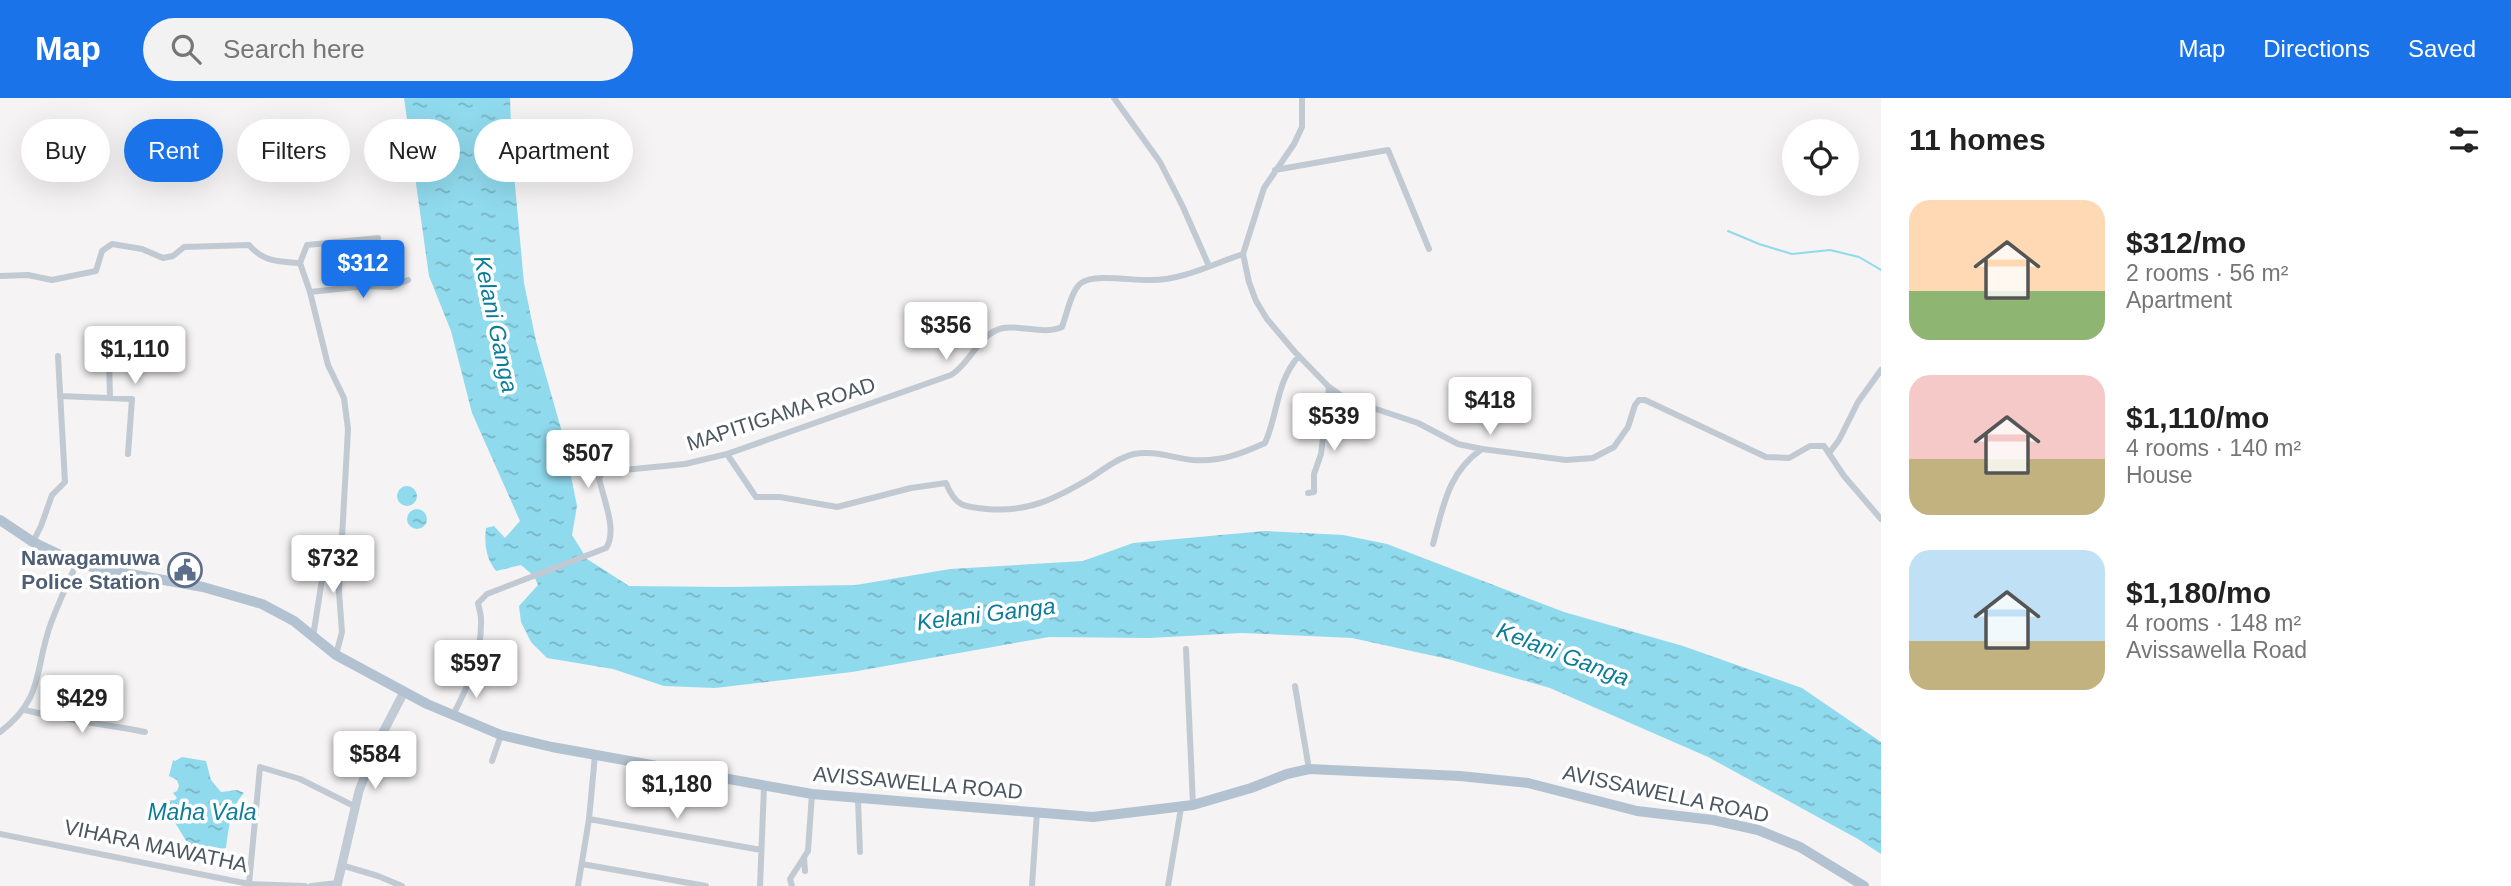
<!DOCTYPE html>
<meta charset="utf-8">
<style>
body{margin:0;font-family:Arial,sans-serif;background:#f2f2f2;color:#222;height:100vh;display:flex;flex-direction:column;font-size:26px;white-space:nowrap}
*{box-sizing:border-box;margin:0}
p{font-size:23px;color:#767676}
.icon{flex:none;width:38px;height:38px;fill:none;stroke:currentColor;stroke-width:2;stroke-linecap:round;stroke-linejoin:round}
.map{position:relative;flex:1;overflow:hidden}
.side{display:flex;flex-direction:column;background:#fff;width:630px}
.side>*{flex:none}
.top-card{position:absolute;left:21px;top:21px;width:665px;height:63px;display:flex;gap:14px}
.tools{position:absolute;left:1782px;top:21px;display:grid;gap:14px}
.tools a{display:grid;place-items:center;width:77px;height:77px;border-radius:50%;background:#fff;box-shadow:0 7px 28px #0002;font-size:35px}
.price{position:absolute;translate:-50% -60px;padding:0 16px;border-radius:7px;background:#fff;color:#222;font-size:23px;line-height:46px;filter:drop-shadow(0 2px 4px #0008)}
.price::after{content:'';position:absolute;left:50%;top:42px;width:21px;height:16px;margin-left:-10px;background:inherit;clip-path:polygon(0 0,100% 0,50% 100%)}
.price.active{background:#1a73e8;color:#fff}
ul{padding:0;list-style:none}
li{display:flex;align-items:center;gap:21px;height:175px;padding:0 28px}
li span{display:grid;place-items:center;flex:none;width:196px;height:140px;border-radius:21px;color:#555}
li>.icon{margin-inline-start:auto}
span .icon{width:84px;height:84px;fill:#fffc;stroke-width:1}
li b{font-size:30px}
h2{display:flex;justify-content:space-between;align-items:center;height:84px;padding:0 28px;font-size:30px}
.pill{padding:0 24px;border-radius:32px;background:#fff;box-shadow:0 7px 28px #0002;font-size:24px;line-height:63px}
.pill.active{background:#1a73e8;color:#fff}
header{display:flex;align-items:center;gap:42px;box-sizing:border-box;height:98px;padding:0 35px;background:#1a73e8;color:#fff}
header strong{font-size:33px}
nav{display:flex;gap:38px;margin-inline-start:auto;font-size:24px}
.search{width:490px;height:63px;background:#f2f2f2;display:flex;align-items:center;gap:18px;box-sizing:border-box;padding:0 24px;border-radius:38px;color:#767676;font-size:26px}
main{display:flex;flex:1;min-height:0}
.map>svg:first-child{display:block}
.water{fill:url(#water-ripples)}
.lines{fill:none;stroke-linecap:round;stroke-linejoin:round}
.stream{stroke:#90daee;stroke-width:2}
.street{stroke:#c1cad2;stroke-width:6}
.secondary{stroke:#c1cbd6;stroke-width:9}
.primary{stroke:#b3c2d1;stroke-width:10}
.labels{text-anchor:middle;stroke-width:7;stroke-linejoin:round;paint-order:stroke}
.street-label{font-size:21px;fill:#4a5661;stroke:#fff}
.service-label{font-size:21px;font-weight:bold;fill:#4e5e75;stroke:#fff;text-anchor:end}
.water-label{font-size:23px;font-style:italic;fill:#0c7c9b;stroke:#fff}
</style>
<header>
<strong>Map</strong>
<div class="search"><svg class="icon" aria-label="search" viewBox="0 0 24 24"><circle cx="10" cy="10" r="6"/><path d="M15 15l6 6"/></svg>Search here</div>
<nav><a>Map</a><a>Directions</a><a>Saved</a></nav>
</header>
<main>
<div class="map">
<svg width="1881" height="788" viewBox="0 0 1881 788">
<defs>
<pattern id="water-ripples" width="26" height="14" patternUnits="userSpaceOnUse" patternTransform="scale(1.75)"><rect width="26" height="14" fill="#90daee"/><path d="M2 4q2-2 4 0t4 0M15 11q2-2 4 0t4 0" fill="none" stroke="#78b4c4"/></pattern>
</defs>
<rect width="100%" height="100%" fill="#f5f3f3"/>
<!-- water -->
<path class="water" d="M404,0h106l2,55 12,130 12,58 26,91 15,74 -5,29 15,24 42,27 95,1 132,-2 94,-16 133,-8 50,-18 132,-12 78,4 44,9 177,68 119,34 119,42 79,54v112l-23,-15 -150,-82 -158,-69 -102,-29 -96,-21 -110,-5 -93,5 -100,-1 -197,35 -137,16 -51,-2 -51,-17 -66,-11 -16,-16 -10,-20 -2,-16 19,-21 -4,-9 -13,-11 -25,6c-10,-13 -12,-27 -10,-43l8,-2 11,12 15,-17 -48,-108 -21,-82 -22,-55z
M397 398a10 10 0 1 1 20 0a10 10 0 1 1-20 0Z
M407 421a10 10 0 1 1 20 0a10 10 0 1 1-20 0Z
M182,659l24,4 5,19 10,12 16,-2 7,3c-14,15 -15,35 -18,55l-29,4 -6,-3 -29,-48 13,-1 2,-2 -4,-5 4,-2 2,-5 -2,-6 -8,-4 4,-16 2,1z"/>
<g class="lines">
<!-- stream -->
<path class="stream" d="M1728,133l31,13 33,10 38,-4 29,7 22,13"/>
<!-- street -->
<path class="street" d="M1114,0l46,64 23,45 26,59
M1302,0v29l-8,17 -30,44 -21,66 6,28 7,19 11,18 28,33 34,35 17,12 72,24 40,21 24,5 84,11 27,-2 21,-11 14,-20 7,-22 4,-5h6l121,57 23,1 21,-12h14l20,30 37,43
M1275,72l113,-20 41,99
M300,165l7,-18 71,-7
M0,178l28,-1 24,5 44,-9 6,-20 10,-7 30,5 21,9 10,-2 11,-9 65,-2c15,17 29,17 51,18l10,29 18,73 16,33 4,31 -9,163 3,40 -6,23
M310,194l56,-6 25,1 17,-7
M109,261l1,39
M60,298l72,3 -4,55
M1830,354l9,-12 19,-38 23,-32
M727,356l29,43h24l57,10 74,-19 35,-5c9,23 17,24 41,26 41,4 70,-11 105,-32 13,-9 26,-19 42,-23 20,-4 39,4 59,6 27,2 48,-6 72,-17 13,-28 11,-62 34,-87
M1308,395l6,-1v-18l7,-20 8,-67
M33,444l8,-16 11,-31 13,-13 -7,-126
M1433,446c10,-37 15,-72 49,-95
M313,539l14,-90
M1186,551l7,156
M1295,588l14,83
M25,612c39,10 80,14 120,22
M453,617c16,-30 29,-61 28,-96 0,-5 -2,-10 -3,-16l9,-9 119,-46c12,-17 -3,-50 -7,-70l4,-6 82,-8 42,-10 224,-79c19,-11 28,-42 52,-47 19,-3 40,7 59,-1 5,-13 9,-36 19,-44 13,-10 53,-2 70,-3 32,0 62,-16 92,-26
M0,634c45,-34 34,-63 51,-109 8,-21 17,-41 26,-60
M492,663l9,-26
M858,702l2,52
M589,721l172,31
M0,736l249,50 56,2
M804,760l1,13
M582,766l124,22
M341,767l37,11 24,10
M249,786l11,-117 40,12 54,27
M311,788l27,-3
M578,788l11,-67 6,-64
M760,788l4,-99
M792,788l-2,-7 18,-28 4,-57
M1032,788l5,-74
M1168,788l13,-78"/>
<!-- secondary -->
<path class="secondary" d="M337,788l22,-95 18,-47 27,-52"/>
<!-- primary -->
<path class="primary" d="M0,422l33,22 44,21 19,5 107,19 59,17 32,17 42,34 91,49 74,31 51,12 260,47 281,23 100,-12 58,-17 36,-14 22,-5 151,7 68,7 109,28 76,9 45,10 42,17 64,39"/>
</g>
<!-- icons -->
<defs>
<g id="civic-ring" transform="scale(1.75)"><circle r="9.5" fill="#fff" stroke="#5c6f8a" stroke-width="1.5"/><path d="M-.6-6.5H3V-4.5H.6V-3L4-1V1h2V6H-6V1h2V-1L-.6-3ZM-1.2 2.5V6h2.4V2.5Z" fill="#5c6f8a"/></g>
</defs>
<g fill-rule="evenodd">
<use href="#civic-ring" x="185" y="472"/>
</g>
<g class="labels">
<!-- street labels -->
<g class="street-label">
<text transform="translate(781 316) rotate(-18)" y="7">MAPITIGAMA ROAD</text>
<text transform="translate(918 685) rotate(5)" y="7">AVISSAWELLA ROAD</text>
<text transform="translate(1666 696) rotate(12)" y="7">AVISSAWELLA ROAD</text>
<text transform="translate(156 748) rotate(12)" y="7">VIHARA MAWATHA</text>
</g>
<!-- service labels -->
<g class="service-label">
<text x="160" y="467">Nawagamuwa<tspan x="160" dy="24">Police Station</tspan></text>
</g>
<!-- water labels -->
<g class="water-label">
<text transform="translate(496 226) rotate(78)" y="8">Kelani Ganga</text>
<text transform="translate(986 516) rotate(-7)" y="8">Kelani Ganga</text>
<text transform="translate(1563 556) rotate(21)" y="8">Kelani Ganga</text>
<text x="202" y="722">Maha Vala</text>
</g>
</g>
</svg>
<div class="tools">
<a><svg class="icon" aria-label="locate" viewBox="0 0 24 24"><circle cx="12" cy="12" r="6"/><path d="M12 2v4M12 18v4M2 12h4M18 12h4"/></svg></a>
</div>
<b class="price active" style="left:363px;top:202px">$312</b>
<b class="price" style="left:946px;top:264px">$356</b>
<b class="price" style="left:135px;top:288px">$1,110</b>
<b class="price" style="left:1490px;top:339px">$418</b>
<b class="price" style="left:1334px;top:355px">$539</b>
<b class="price" style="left:588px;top:392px">$507</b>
<b class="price" style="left:333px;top:497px">$732</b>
<b class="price" style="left:476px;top:602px">$597</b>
<b class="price" style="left:82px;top:637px">$429</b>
<b class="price" style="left:375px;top:693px">$584</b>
<b class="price" style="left:677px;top:723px">$1,180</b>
<div class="top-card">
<a class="pill">Buy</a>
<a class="pill active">Rent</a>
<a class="pill">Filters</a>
<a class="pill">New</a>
<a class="pill">Apartment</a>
</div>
</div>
<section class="side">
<h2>11 homes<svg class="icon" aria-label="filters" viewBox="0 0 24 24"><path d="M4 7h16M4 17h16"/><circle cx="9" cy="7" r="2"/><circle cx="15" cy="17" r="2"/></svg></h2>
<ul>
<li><span style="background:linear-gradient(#ffd9b3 65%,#8fb573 0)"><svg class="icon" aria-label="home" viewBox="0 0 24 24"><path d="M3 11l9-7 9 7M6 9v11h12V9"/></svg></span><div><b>$312/mo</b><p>2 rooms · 56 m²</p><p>Apartment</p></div></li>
<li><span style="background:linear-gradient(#f6c9c9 60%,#c2b280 0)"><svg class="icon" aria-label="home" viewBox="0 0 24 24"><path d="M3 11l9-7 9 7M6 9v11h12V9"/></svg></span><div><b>$1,110/mo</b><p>4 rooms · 140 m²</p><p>House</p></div></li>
<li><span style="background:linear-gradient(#bfe0f5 65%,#c2b280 0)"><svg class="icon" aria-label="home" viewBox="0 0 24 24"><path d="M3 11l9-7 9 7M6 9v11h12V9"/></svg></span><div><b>$1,180/mo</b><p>4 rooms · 148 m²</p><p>Avissawella Road</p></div></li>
</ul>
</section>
</main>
